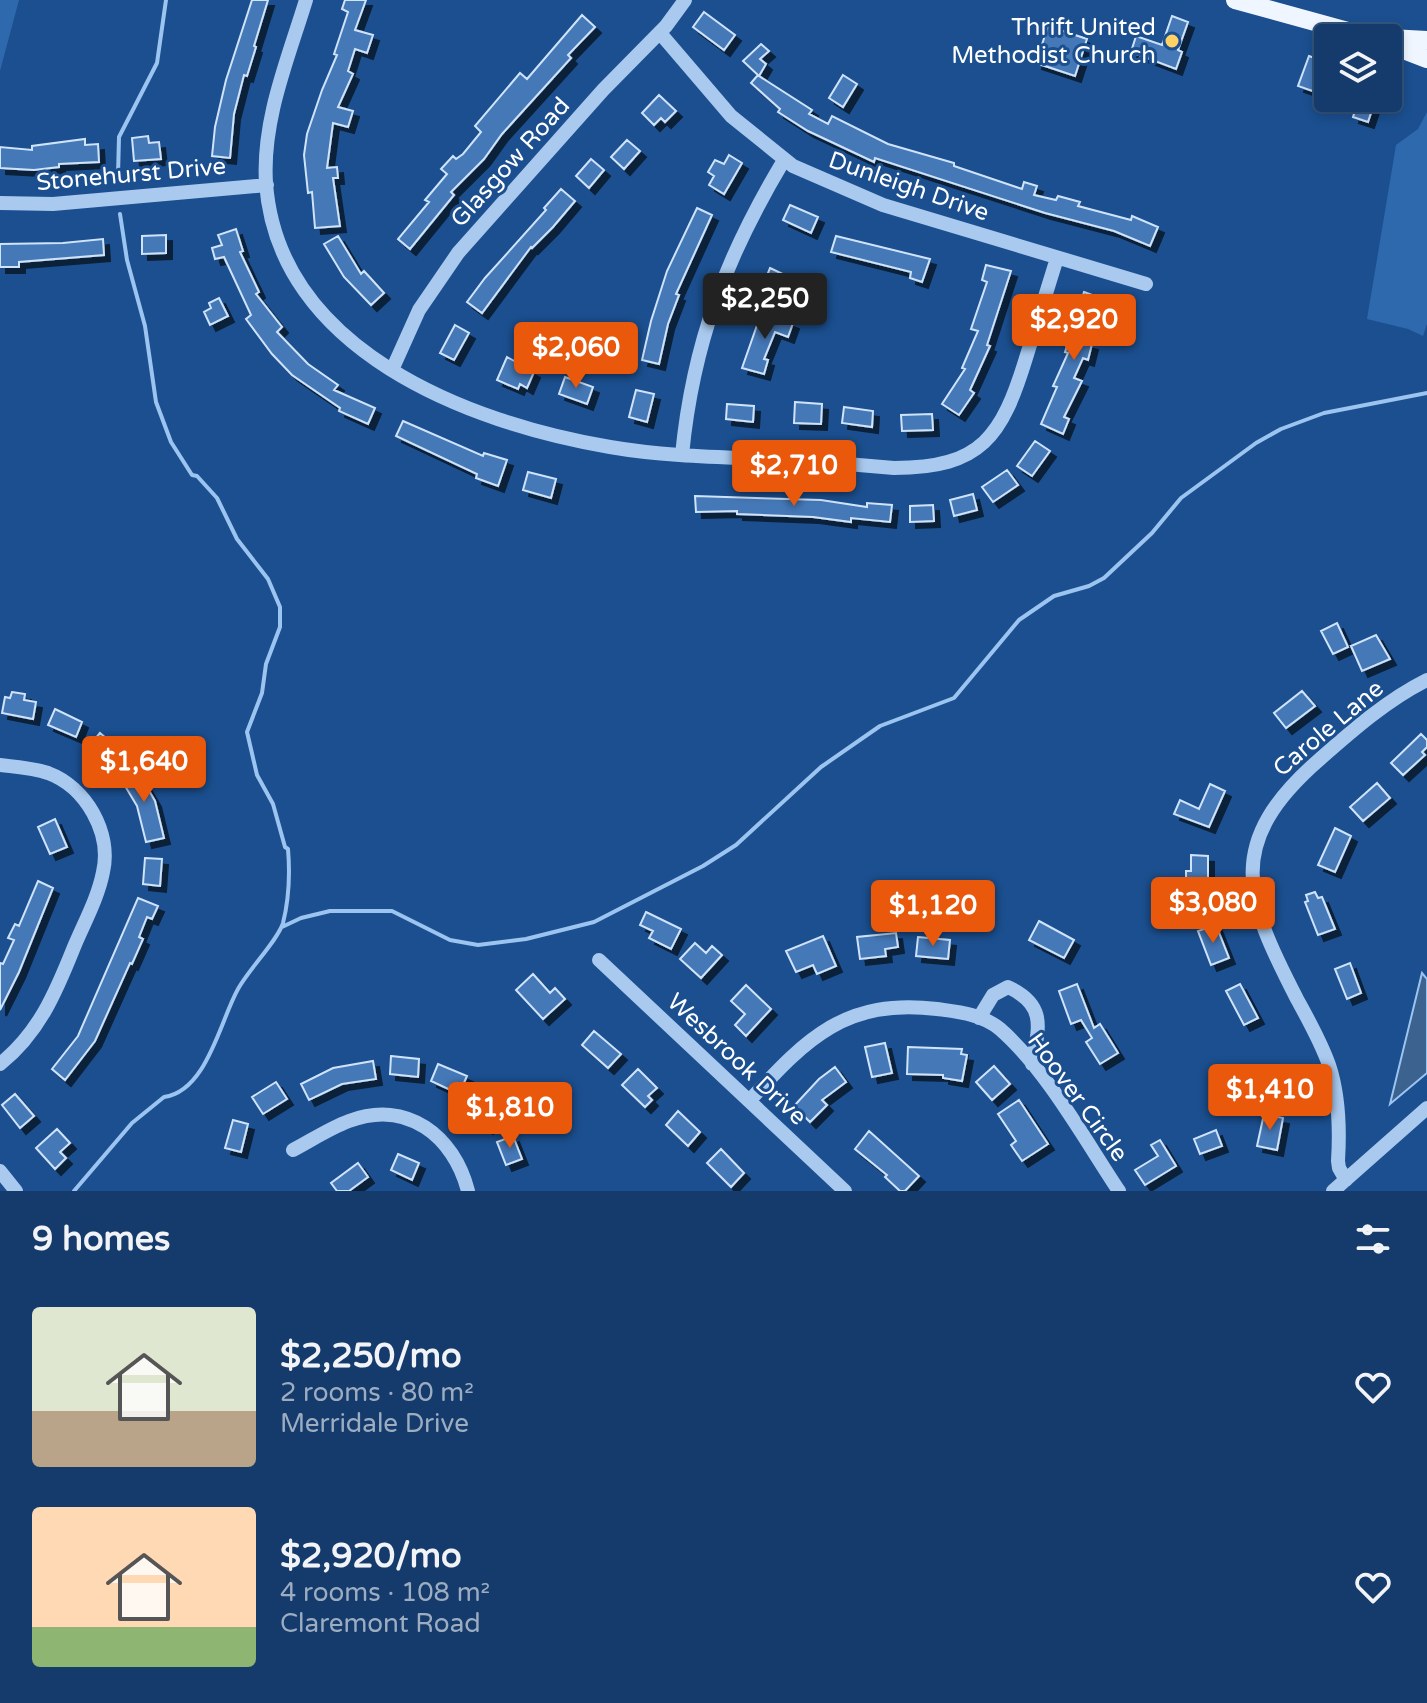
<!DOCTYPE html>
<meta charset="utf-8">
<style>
body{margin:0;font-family:"Varela Round",sans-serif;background:#214673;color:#f1f3f6;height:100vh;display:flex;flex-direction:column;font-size:30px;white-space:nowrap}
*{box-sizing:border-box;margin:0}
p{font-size:26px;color:#9dadc1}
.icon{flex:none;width:44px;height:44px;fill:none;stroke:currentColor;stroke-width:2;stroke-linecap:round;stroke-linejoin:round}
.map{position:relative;height:1191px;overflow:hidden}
.side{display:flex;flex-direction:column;background:#143b6b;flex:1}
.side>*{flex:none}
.controls{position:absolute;left:1314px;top:24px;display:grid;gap:16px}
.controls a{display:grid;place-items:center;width:88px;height:88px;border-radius:8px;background:#143b6b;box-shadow:0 4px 12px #0003,0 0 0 2px #33557e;font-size:40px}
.price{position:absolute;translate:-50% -68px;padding:0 18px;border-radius:8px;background:#ea580c;color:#fff;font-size:26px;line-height:52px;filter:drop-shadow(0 2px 4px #0008)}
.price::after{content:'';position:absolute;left:50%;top:48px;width:24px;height:18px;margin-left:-12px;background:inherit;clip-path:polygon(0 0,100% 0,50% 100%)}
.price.selected{background:#222;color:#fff}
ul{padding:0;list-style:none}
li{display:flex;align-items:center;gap:24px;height:200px;padding:0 32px}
li span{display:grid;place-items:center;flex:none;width:224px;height:160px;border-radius:8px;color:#555}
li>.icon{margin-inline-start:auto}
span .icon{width:96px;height:96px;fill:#fffc;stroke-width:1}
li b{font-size:34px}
h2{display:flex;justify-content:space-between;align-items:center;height:96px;padding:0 32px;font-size:34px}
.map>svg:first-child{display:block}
.green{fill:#2e69ad}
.water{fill:#3c6290;stroke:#9cc4f0;stroke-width:2}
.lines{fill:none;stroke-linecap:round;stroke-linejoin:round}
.stream{stroke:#9cc4f0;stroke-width:4}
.building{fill:#4478b7;stroke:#cfe3fa;stroke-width:2;filter:url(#shadow)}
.minor{stroke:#a9c9ee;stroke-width:14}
.major{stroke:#f0f6ff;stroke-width:18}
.poi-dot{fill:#ffd166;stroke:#1b4f8f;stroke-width:3}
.labels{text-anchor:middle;stroke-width:6;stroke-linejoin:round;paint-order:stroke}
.poi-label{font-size:24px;fill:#fff;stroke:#1b4f8f;text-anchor:end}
.street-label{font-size:24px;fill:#fff;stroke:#1b4f8f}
</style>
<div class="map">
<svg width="1427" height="1191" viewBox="0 0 1427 1191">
<defs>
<filter id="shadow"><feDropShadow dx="6" dy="6" stdDeviation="0" flood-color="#0009"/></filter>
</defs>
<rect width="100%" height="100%" fill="#1b4f8f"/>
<!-- green -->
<path class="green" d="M0,0h19l-19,71z
M1427,112v212l-4,12 -15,-7 -41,-10 29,-174 22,-16z"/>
<!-- water -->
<path class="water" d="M1422,973l5,6v94l-37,31z"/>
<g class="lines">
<!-- stream -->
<path class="stream" d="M118,175l1,-38 38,-74 9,-63
M282,927l19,-9 29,-7h62l58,29 28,5 48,-6 68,-17 109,-56 33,-21 85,-78 59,-41 74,-28 65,-78 35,-24 35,-10 15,-8 48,-45 29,-35 75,-55 25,-14 43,-16 103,-20
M74,1191l58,-68 32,-26c43,-6 56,-76 74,-108 10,-19 40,-49 45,-66 6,-24 7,-50 5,-74l-3,-2 -12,-43 -16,-29 -10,-43 15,-39 4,-29 14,-37v-20l-12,-28 -31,-40 -20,-41 -20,-22 -5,-1 -21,-33 -15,-40 -11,-76 -18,-66 -7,-46"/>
</g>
<!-- building -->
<path class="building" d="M252,0h16l-14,46 2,1 -9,29 -3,-1 -10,39 -4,44 -18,-2 3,-29 11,-47z
M345,0h21l-11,30 18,5 -6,18 -12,-4 -7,22 5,3 -15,33 15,4 -5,16 -15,-4 -6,45 10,-1 1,11h-5l7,48 -25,2 -3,-36 -4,1 -4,-38 3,-21 15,-44 15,-35 -3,-1 14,-42 -6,-3z
M704,12l31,23 -11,15 -31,-23z
M582,15l13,12 -27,28 3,3 -69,76 -18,25 -33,33 3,3 -44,54 -12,-10 31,-37 -4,-2 22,-26 -6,-5 12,-13 3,3 7,-5 18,-22 -6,-6 45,-53 7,6z
M1172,16l16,6 -10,28 4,2 -6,17 -45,-17 5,-16 26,9z
M1048,26l39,13 -12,37 -39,-13z
M761,44l8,7 -9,8 6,5 -7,12 53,34 -3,4 19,10 4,-8 56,28 66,19v3l68,23 2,-7 13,4 -3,9 22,5 2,-4 22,6 -2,4 53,14 1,-4 26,11 -8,19 -36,-15 -69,-18 -170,-55 -1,4 -66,-31 -30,-19 2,-3 -29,-26 7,-8 -15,-14z
M1309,56l19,7v11l-7,20 -23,-8z
M843,75l14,9 -14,23 -14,-9z
M659,95l17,16 -11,11 -4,-4 -7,7 -12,-12z
M1359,98h17l-8,24 -15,-5z
M148,136l1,7 10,-1 2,17 -27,2 -2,-23z
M85,139v6l13,-1 1,18 -40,2v3l-25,3 -34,-2v-21l32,3v-4z
M627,140l13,11 -16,18 -13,-12z
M729,155l13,8 -18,31 -15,-9 5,-9 -6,-4 7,-12 9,4z
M591,159l13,11 -15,18 -13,-12z
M561,189l14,12 -22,26 -21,21 -1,-1 -49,66 -15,-11 18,-24 61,-68 -2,-2z
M790,205l28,12 -7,16 -28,-13z
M697,208l15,7 -36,79 3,1 -11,29 -9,40 -17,-4 9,-39 16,-50z
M236,229l7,22 -3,1 19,40 -3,2 26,33 -5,5 31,32 30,21 -4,5 41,18 -7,16 -29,-13 1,-3 -48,-33 -20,-21 -26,-35 5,-4 -27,-58 -9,2 -3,-11 10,-3 -4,-10z
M166,235v18l-24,1v-18z
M338,236l23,38 3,-3 20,22 -13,12 -27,-28 -20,-33z
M836,236l94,23 -8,23 -12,-4 1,-6 -80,-20z
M103,239l1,16 -85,7v5h-19v-23l63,-1z
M986,265l25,6 -24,74 3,1 -20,44 4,3 -15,22 -17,-11 23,-35 -3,-1 16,-37 -7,-2 16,-47 -5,-2z
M770,268l17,8 -3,8 5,2 -6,14 -22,-10z
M1084,292l28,10 -4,12 -10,-4 -4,15 -4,-2 -6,19 8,2 -4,16 -5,-2 -9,20 8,3 -18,36 5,2 -6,15 -22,-10 16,-37 -4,-1 15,-33 -3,-1z
M219,298l9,18 -18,9 -6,-13 7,-4 -2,-5z
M762,311l31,12 -5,14 -13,-5 -11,27 4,1 -4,14 -22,-6z
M455,325l14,8 -15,27 -14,-7z
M507,357l27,15 -7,16 -7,-4 -2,5 -21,-9z
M565,377l28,10 -6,17 -28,-10z
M636,390l18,4 -7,28 -18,-5z
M795,402l27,2 -1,20 -27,-1z
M727,404l27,2 -1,16 -27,-3z
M844,407l29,4 -1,16 -30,-4z
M932,414l1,16 -31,1 -1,-16z
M403,421l80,35 1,-3 23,7 -9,26 -22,-8 1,-4 -81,-38z
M1035,441l15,10 -18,25 -15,-10z
M1007,470l11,15 -25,17 -11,-15z
M528,472l28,7 -5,19 -28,-8z
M973,494l4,16 -23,6 -4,-16z
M695,496l126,4 46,7v-4l25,2 -2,17 -39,-4v4l-38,-5 -76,-3v-3l-41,1z
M933,505l1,16 -24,1v-16z
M1337,623l11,24 -15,7 -12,-23z
M1376,635l14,24 -28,12 -11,-25z
M1302,691l13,15 -29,22 -12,-15z
M12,692l13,2 -1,6 12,2 -3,17 -31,-6 3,-16 5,1z
M55,709l27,13 -6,15 -28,-12z
M100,733l19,16 -10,12 -19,-16z
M1421,734l6,6v7l-5,5 3,3 -22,20 -12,-12z
M139,765l6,10 -4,2 14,24 9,37 -18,4 -9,-36 -18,-30z
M1377,783l13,15 -27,23 -13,-14z
M1210,784l15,7 -16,36 -35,-13 6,-14 19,9z
M55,819l12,28 -17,7 -12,-27z
M1335,828l16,8 -16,36 -17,-7z
M1191,855l17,1v40h-22v-25h5z
M145,858l17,1 -2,27 -17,-2z
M38,881l15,7 -34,84 -19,38v-47l3,1 11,-24 -6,-2 7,-14 4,2z
M1315,892l3,6 4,-1 13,32 -17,6 -13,-33 3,-1 -2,-6z
M138,898l20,8 -6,13 -5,-2 -8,20 4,2 -11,25 -2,-1 -35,78 -30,39 -13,-11 26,-33z
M646,912l35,17 -10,20 -22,-11 4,-7 -13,-6z
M1039,921l35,19 -10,18 -35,-18z
M1216,925l13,33 -18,7 -13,-34z
M896,933l2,14 -13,2 1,7 -26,3 -3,-22z
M823,936l13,30 -19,8 -4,-9 -17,7 -10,-21z
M918,937l32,3 -2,19 -32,-3z
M695,943l11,10 6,-7 10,9 -21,23 -21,-19z
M1350,963l11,30 -14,6 -12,-30z
M533,974l17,19 5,-5 10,11 -22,20 -27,-29z
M1077,984l17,44 6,-4 18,29 -18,11 -14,-22 6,-4 -11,-18 -10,4 -12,-33z
M1240,984l18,34 -14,7 -18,-34z
M746,985l25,24 -25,27 -11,-11 10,-11 -14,-13z
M594,1031l27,23 -13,14 -26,-23z
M885,1043l7,30 -20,4 -7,-30z
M908,1047l54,2 -1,5 6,1 -5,26 -19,-3v-3l-36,-1z
M391,1056l28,3 -1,18 -28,-3z
M373,1061l3,18 -34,5 -33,16 -8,-16 32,-16z
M438,1064l29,12 -8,18 -28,-13z
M994,1066l16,18 -18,16 -16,-18z
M835,1067l11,15 -24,18 5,5 -17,17 -16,-16 25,-27z
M638,1069l19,19 -9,8 4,4 -7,7 -23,-22z
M276,1082l11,17 -24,15 -11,-17z
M481,1093l2,5 7,-5 10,13 -4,3 6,8 -15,11 -19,-26z
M15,1094l19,22 -14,12 -18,-23z
M1019,1100l29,44 -26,17 -11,-16 5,-4 -18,-27z
M678,1111l22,21 -12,14 -22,-21z
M1264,1114l19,4 -6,32 -20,-4z
M233,1120l15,4 -7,28 -16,-4z
M57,1129l13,14 -10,9 6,6 -11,11 -19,-21z
M1216,1130l6,16 -22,8 -6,-15z
M869,1131l50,45 -14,15h-5l-15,-14 2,-2 -32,-26z
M513,1136l9,23 -16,6 -9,-23z
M1160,1140l16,26 -31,19 -10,-15 23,-14 -7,-11z
M721,1149l23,24 -13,14 -24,-24z
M398,1154l21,9 -7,17 -21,-10z
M358,1163l10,14 -19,14h-12l-6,-8z"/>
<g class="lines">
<!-- minor -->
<path class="minor" d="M306,0c-18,59 -44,120 -40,183 12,167 202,240 344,264 52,9 105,10 157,12 43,2 85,5 127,9 88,0 108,-32 132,-110 10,-33 21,-67 31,-100
M660,33l71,83 62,50 90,39 263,79
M0,203l53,1 214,-19
M392,370l27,-60 39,-57 145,-163 63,-64 19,-26
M682,455c11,-113 44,-198 102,-295
M0,765c16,2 33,3 48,8 38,14 64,60 55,99 -5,26 -19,51 -29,75 -18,45 -35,86 -74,117
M599,960l246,231
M979,1018l14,-23 15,-8c39,18 31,41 24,77
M750,1100c57,-62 96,-102 187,-91 22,3 45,5 63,20 46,40 85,111 119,162
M293,1150c19,-10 37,-22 56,-29 58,-22 105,15 119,70
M0,1171l16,20
M1346,1180l-7,-12 -1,-7c2,-32 1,-66 -9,-96 -8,-23 -20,-44 -32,-66 -52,-101 -74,-156 23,-240 33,-29 67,-59 107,-79
M1333,1191l94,-83"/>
<!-- major -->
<path class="major" d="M1235,0l138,38
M1390,38l37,2
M1388,44l39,15"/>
</g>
<!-- markers -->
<circle class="poi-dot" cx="1172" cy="41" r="8"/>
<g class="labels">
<!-- poi labels -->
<g class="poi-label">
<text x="1156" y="35">Thrift United<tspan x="1156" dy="28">Methodist Church</tspan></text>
</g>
<!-- street labels -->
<g class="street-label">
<text transform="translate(510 162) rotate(-48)" y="8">Glasgow Road</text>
<text transform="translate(131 174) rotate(-5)" y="8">Stonehurst Drive</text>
<text transform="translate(909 186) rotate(19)" y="8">Dunleigh Drive</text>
<text transform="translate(1328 728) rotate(-40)" y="8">Carole Lane</text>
<text transform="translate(737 1059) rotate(43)" y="8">Wesbrook Drive</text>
<text transform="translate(1078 1097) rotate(54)" y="8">Hoover Circle</text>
</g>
</g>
</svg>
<div class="controls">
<a><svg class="icon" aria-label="layers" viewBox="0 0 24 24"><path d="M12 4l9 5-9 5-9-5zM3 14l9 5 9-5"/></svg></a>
</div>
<b class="price selected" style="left:765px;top:341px">$2,250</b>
<b class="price" style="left:1074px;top:362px">$2,920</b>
<b class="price" style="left:576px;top:390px">$2,060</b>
<b class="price" style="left:794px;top:508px">$2,710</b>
<b class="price" style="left:144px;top:804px">$1,640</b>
<b class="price" style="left:1213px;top:945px">$3,080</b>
<b class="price" style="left:933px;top:948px">$1,120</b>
<b class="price" style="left:1270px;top:1132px">$1,410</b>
<b class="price" style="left:510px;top:1150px">$1,810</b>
</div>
<section class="side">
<h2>9 homes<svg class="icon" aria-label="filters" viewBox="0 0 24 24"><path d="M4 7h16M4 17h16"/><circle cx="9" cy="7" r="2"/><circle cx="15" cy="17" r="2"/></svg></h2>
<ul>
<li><span style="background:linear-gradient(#dfe7d0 65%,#b9a48a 0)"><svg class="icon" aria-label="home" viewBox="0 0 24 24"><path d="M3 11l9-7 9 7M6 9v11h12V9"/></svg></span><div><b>$2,250/mo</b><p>2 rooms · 80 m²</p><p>Merridale Drive</p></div><svg class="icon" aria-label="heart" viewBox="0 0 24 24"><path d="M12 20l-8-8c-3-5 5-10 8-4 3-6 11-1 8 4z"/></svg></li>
<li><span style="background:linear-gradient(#ffd9b3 75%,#8fb573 0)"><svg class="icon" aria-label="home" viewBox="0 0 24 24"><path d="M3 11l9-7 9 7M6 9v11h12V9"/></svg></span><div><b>$2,920/mo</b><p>4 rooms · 108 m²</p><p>Claremont Road</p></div><svg class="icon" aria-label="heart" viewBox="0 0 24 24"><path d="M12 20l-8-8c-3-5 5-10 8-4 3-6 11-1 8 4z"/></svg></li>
</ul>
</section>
